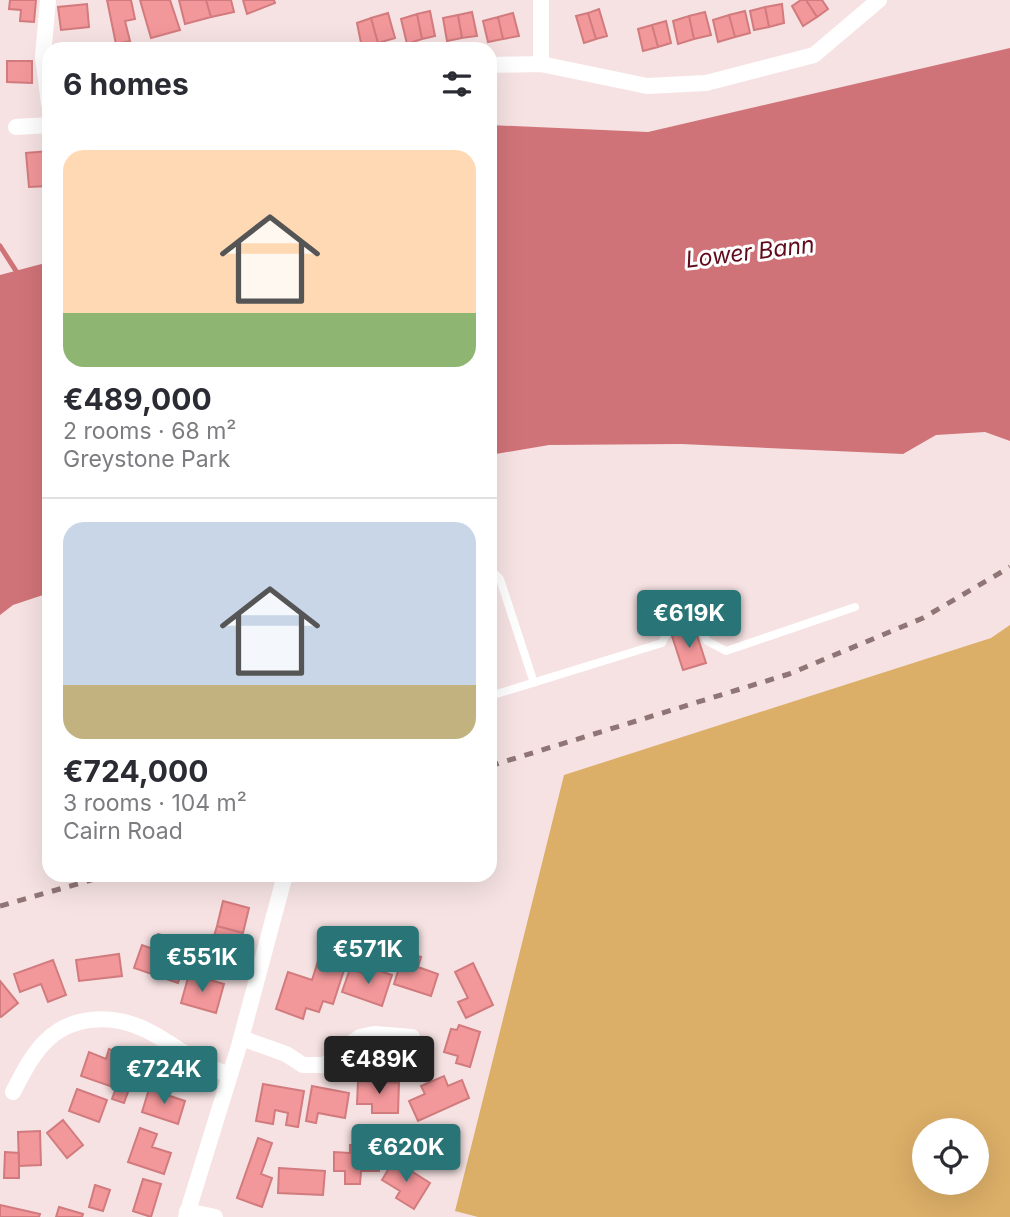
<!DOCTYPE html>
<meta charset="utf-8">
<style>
body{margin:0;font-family:Inter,sans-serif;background:#f2f2f3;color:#2b2b33;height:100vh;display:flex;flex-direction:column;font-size:26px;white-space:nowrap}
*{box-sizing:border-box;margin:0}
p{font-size:23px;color:#7c7c81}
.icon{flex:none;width:38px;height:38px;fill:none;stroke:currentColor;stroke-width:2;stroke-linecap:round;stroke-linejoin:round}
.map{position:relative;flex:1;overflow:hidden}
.details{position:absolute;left:42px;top:42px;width:455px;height:840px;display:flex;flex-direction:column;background:#fff;border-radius:21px;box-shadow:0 7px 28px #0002}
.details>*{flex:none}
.fabs{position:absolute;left:912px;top:1118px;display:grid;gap:14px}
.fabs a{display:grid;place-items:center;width:77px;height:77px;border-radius:50%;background:#fff;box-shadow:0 7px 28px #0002;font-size:35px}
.price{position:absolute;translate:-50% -60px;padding:0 16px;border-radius:7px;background:#297476;color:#fff;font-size:23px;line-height:46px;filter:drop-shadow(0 2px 4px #0008)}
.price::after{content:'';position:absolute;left:50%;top:42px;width:21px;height:16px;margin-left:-10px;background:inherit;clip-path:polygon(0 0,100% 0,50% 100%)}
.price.on{background:#222;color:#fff}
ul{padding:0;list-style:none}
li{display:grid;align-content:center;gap:14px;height:371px;padding:0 21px}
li+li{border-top:2px solid #e1e1e2}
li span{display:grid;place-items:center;height:217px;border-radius:21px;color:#555}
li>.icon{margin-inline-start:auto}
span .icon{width:126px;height:126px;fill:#fffc;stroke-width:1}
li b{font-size:30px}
h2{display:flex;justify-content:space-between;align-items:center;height:84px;padding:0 21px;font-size:30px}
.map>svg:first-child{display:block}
.green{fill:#dcaf68;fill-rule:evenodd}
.water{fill:#d07378}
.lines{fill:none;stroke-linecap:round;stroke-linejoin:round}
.stream{stroke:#d07378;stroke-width:5}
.building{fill:#f2979a;stroke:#d27b7e;stroke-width:2}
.service{stroke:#fff;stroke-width:8}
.minor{stroke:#fff;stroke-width:16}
.rail{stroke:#8f7576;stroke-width:5;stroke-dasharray:9 9;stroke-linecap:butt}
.labels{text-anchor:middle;stroke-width:6;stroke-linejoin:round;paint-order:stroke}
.water-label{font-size:23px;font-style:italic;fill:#600a1b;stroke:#fff}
</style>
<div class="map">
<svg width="1010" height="1217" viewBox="0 0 1010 1217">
<rect width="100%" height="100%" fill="#f6e2e2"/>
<!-- green -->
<path class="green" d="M1010,625v592h-532l-23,-6 109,-436 427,-137zM924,1130h52v53h-52z"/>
<!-- water -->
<path class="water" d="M1010,48v393l-25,-9 -49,3 -33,19 -222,-10 -132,1 -59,10v-330l158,7z
M49,262v331l-36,12 -13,10v-340z"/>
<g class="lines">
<!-- stream -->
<path class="stream" d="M0,246l18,28"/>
</g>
<!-- building -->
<path class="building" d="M10,0h26l-2,22 -14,-1 1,-11 -12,-1z
M107,0h24l4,19 -10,2 5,20 -14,3z
M140,0h30l10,30 -29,8z
M179,0h27l5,17 -26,7z
M206,0h25l3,12 -23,5z
M243,0h31l1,3 -28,11z
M801,0h5l11,17 -14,9 -11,-20z
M806,0h16l6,9 -11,8z
M87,4l2,23 -28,3 -3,-23z
M782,4l2,19 -15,4 -4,-20z
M765,7l4,20 -15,3 -4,-19z
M599,9l8,27 -11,3 -8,-26z
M430,11l5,25 -13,3 -5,-25z
M745,11l5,22 -15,4 -6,-22z
M472,12l5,24 -15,2 -4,-23z
M705,12l6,23 -17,4 -5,-23z
M388,13l7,25 -17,5 -7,-25z
M513,13l6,23 -16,3 -5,-22z
M588,13l8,26 -12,4 -8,-27z
M417,14l5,25 -15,5 -6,-25z
M458,15l4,23 -15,3 -4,-23z
M729,15l6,22 -17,5 -5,-22z
M689,16l5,23 -16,5 -5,-23z
M498,17l5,22 -15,3 -5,-21z
M371,18l7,25 -16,5 -5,-25z
M666,21l5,22 -13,4 -6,-22z
M652,25l6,22 -15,4 -5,-22z
M7,61h25v22l-25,-1z
M49,151v35l-20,1 -3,-34z
M695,629l11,34 -23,7 -11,-34z
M223,901l26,7 -6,25 -26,-7z
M217,926l26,7 -6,23 -27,-6z
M158,934l14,4 -5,17 18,6 -7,22 -44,-15 8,-23 11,4z
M404,952l17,5 -3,10 20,7 -7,22 -37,-12z
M119,954l3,22 -43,5 -3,-21z
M319,958l26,9 -12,37 -10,-3 -4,11 -13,-4 -3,11 -27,-10 12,-37 24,8z
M53,960l13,35 -18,7 -7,-18 -21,8 -6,-18z
M473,963l20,42 -27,13 -8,-16 10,-4 -13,-26z
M350,969l22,7 2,-7 18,6 -10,31 -40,-14z
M189,974l35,10 -8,29 -35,-10z
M0,981l18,22 -17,14 -1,-1z
M459,1025l21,7 -10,35 -14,-4 2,-7 -14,-4 7,-23 6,1z
M109,1049l20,7 -7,22 10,3 -8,22 -12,-4 4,-11 -35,-12 8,-24 17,7z
M444,1076l4,10 14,-6 7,18 -51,23 -9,-20 16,-7 -4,-8z
M358,1081l41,2 -1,30h-26v-9h-15z
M263,1084l41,7 -6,36 -12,-2 2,-12 -13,-3 -2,14 -17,-3z
M312,1086l37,7 -4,25 -27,-5 -2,10 -10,-2z
M77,1089l30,11 -8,22 -30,-11z
M149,1089l36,12 -7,23 -36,-12z
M63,1120l20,25 -16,13 -20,-25z
M140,1128l17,6 -5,13 19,6 -7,21 -36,-12z
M40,1131l1,34 -22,1 -1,-34z
M258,1138l14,5 -11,31 11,4 -10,29 -25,-9z
M350,1145l30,1 -1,25h-18l-1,13h-15v-13h-11v-19l16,1z
M5,1152l14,1v25h-15z
M394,1160l36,23 -16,26 -18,-11 4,-7 -18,-11z
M279,1168l46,3 -2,24 -45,-2z
M143,1179l18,5 -10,33 -18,-6z
M95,1185l15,5 -7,21 -14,-4z
M0,1205l40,9 -1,3h-39z
M59,1207l24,7 -1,3h-26z"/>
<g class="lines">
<!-- service -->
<path class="service" d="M490,569l10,10 34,104
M490,696l172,-53 11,-23 12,-6 13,11 9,16 19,10 129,-44"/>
<!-- minor -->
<path class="minor" d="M48,0l-5,56 6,48
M541,0v64
M490,65l51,-1 106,22 59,-3 108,-28 65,-55
M16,127l33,-2
M241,1038l45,16 17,11h20l18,-9 8,-11 11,-8 14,-3 38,3
M13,1092c9,-17 18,-36 32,-50 26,-27 67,-28 99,-13 20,9 37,23 56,34 9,5 20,8 29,12
M187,1211l28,6
M186,1217l53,-171 46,-171"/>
<!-- rail -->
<path class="rail" d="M490,766l299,-92 134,-56 87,-51
M0,906l109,-31"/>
</g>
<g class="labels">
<!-- water labels -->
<g class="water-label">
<text transform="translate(750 252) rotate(-7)" y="8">Lower Bann</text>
</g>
</g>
</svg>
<div class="fabs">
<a><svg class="icon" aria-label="locate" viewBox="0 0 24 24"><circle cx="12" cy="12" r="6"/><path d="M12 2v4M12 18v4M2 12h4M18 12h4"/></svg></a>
</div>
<b class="price" style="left:689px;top:650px">€619K</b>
<b class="price" style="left:368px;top:986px">€571K</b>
<b class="price" style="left:202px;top:994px">€551K</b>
<b class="price on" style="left:379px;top:1096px">€489K</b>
<b class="price" style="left:164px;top:1106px">€724K</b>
<b class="price" style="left:406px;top:1184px">€620K</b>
<section class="details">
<h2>6 homes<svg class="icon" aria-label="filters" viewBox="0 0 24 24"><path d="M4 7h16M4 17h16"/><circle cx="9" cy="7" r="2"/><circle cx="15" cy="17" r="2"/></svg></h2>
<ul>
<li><span style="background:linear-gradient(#ffd9b3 75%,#8fb573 0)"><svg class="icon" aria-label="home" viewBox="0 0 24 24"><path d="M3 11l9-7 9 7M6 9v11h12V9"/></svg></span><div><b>€489,000</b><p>2 rooms · 68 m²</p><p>Greystone Park</p></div></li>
<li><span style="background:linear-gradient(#c9d6e8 75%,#c2b280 0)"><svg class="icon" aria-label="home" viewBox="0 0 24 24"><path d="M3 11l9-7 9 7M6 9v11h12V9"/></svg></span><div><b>€724,000</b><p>3 rooms · 104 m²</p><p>Cairn Road</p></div></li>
</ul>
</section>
</div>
